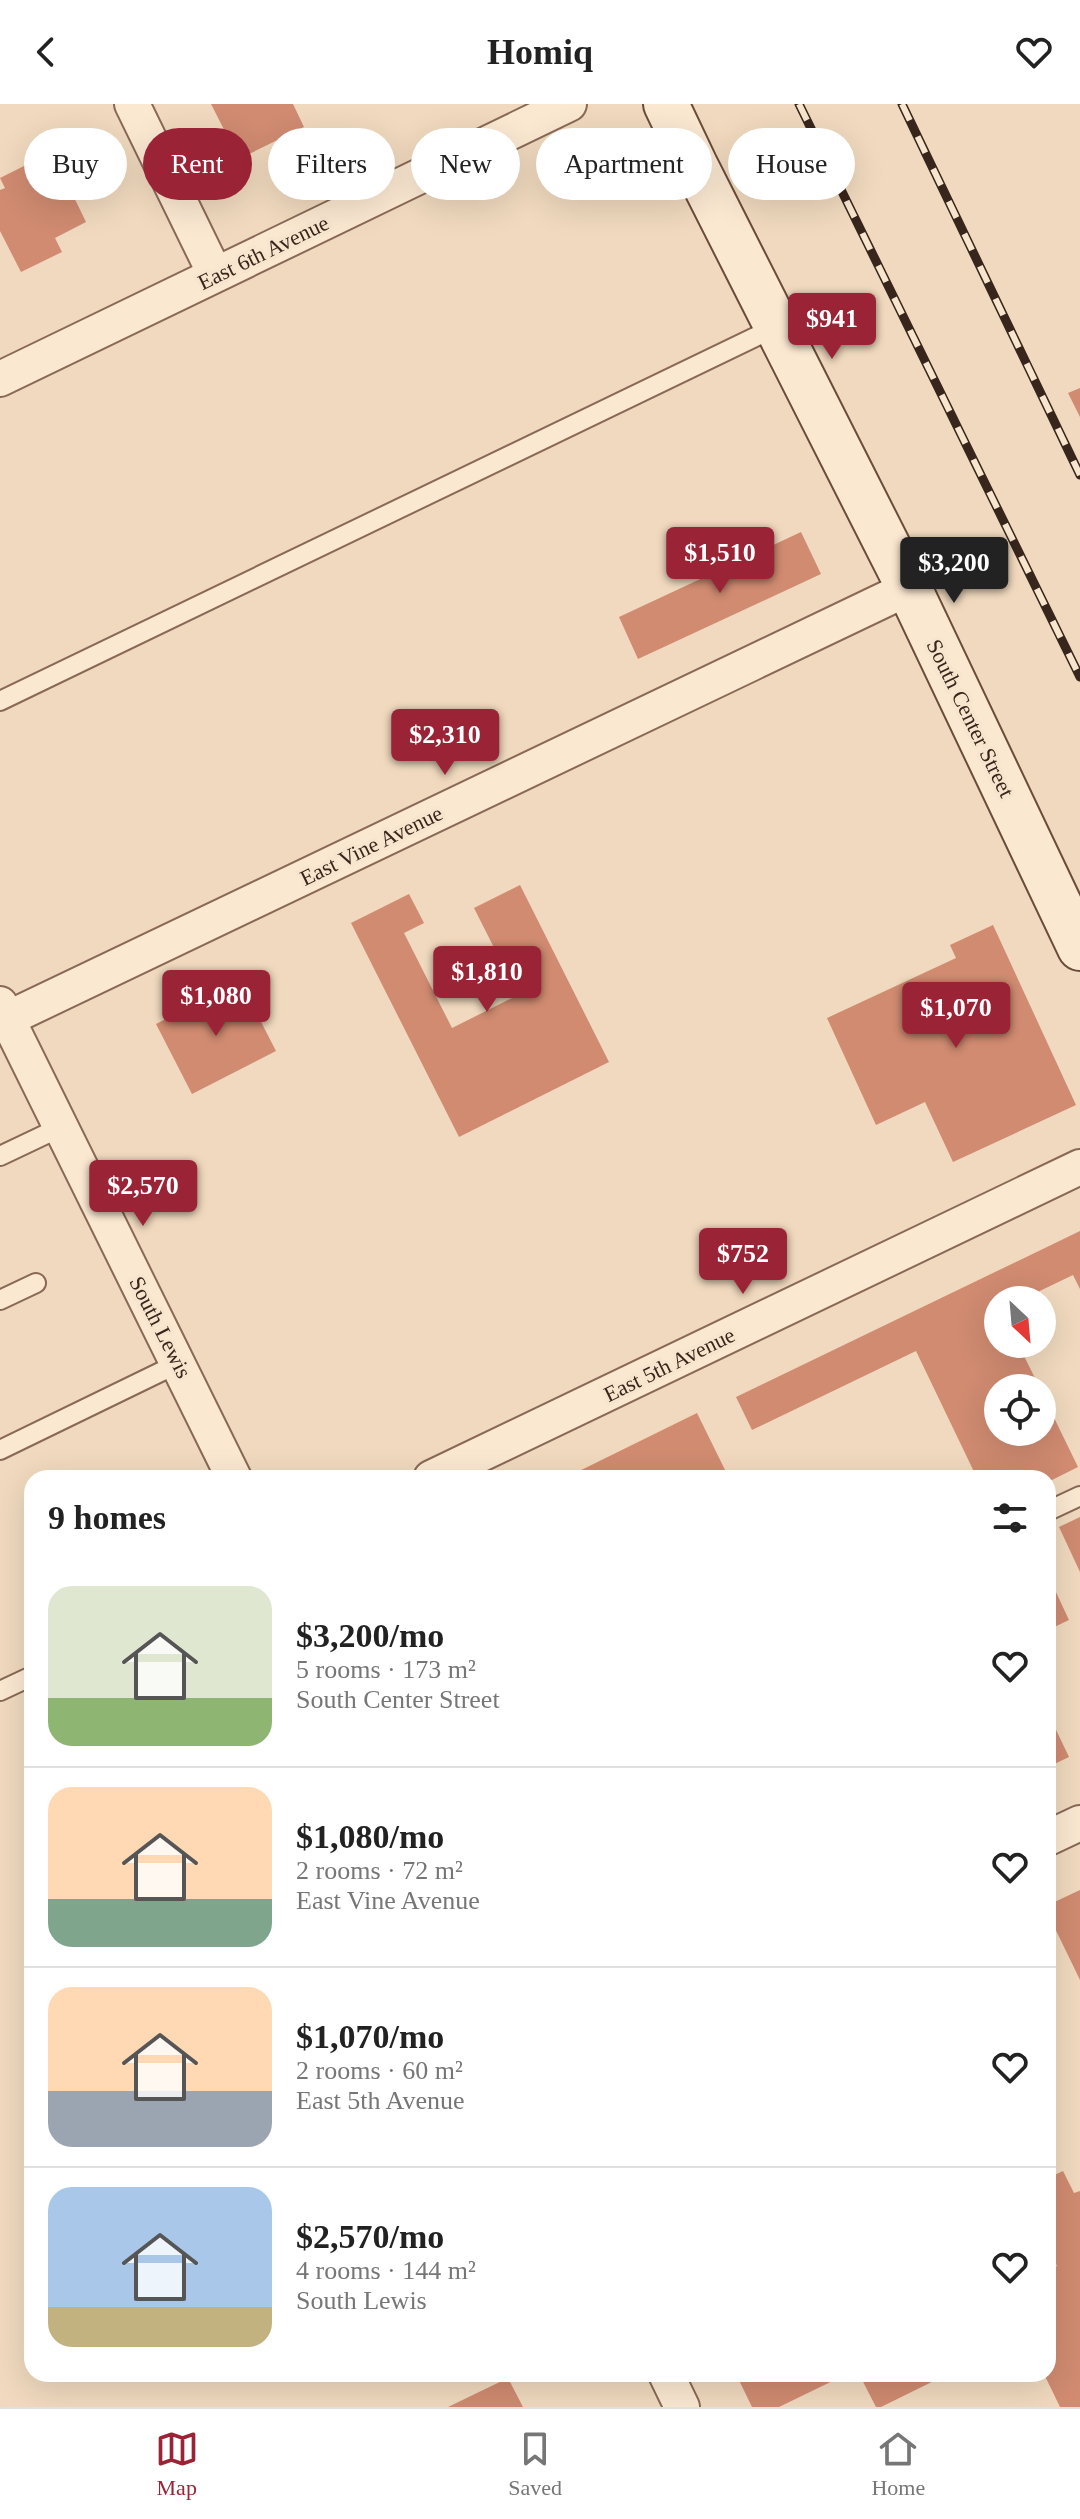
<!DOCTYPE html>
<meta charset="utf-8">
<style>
body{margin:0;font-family:"Times New Roman",serif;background:#f2f2f2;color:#222;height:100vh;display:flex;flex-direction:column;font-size:30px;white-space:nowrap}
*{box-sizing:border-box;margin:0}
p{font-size:26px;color:#767676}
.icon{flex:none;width:44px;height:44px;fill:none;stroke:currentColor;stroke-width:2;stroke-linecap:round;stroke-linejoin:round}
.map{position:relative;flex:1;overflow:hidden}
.sheet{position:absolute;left:24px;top:1366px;width:1032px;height:912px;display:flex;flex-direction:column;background:#fff;border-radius:24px;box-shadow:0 8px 32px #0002}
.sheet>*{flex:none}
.hud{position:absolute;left:24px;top:24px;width:1032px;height:72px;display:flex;gap:16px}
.needle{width:52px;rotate:154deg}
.controls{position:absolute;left:984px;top:1182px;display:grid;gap:16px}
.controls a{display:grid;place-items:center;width:72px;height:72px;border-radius:50%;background:#fff;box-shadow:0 8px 32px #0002;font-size:40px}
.price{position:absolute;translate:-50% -68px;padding:0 18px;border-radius:8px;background:#9b2336;color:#fff;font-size:26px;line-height:52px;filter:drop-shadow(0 2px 4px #0008)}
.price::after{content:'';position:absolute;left:50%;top:48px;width:24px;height:18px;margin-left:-12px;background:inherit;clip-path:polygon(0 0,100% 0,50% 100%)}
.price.current{background:#222;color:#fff}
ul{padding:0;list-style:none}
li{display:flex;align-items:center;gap:24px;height:200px;padding:0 24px}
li+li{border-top:2px solid #e0e0e0}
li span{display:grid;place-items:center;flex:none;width:224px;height:160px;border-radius:24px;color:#555}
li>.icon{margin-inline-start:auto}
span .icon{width:96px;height:96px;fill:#fffc;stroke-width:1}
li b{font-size:34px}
h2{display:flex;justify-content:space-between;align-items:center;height:96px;padding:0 24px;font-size:34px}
.tag{padding:0 28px;border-radius:36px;background:#fff;box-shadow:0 8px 32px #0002;font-size:28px;line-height:72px}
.tag.current{background:#9b2336;color:#fff}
header{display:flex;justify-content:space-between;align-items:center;height:104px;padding:0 24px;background:#fff;font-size:36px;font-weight:700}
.dock{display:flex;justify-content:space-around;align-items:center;height:112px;border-top:2px solid #e0e0e0;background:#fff;font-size:22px;color:#767676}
.dock a{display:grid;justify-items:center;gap:4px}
.dock .current{color:#9b2336}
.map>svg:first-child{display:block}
.building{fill:#d08b71}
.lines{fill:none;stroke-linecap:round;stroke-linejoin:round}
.lane-casing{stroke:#896956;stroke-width:22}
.street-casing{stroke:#896956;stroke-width:38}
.secondary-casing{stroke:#6b4b39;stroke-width:48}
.lane{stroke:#fbe8d1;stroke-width:18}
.street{stroke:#fbe8d1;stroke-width:34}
.secondary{stroke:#fbe8d1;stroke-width:44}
.rail-casing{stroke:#38251b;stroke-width:9}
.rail{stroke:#f7e5ce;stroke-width:6;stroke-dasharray:18;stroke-linecap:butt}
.labels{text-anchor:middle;stroke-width:7;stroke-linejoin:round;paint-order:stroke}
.street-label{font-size:22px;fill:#38251b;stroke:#f7e5ce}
</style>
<header><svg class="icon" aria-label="back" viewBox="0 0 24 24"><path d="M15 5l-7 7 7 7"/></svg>Homiq<svg class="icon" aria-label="heart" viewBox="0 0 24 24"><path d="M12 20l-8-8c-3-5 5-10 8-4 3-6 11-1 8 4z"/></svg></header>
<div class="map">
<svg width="1080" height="2303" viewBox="0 0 1080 2303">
<rect width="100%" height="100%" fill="#f0d9be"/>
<!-- building -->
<path class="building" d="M211,0h82l11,23 -65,32z
M52,48l34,70 -31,16 7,14 -41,20 -21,-41v-41l5,-2 -5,-10z
M1080,284v29l-12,-24z
M801,428l20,42 -183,85 -19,-42z
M520,781l89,177 -150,75 -108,-214 58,-29 15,29 -20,10 48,95 66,-33 -44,-87z
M993,821l83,180 -123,57 -28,-60 -49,23 -49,-107 129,-60 -6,-13z
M240,877l36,70 -84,43 -36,-70z
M1080,1127v58l-7,-14 -52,25h-23v44h20l22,44h-42v44h44v-39l36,74 -30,15v-4h-71l-61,-127 -164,79 -16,-33z
M697,1309l32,65h-164z
M1080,1413v55l-21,-45z
M1048,1471l21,45 -21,10z
M1048,1609l21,44 -21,10z
M1080,1786v90l-32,-66v-9z
M1063,2067l11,22 6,-2v216h-20l-16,-33h4v-103l9,-5 -9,-18v-70z
M736,2270h111l-68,33h-27z
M859,2270h89l-67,33h-5z
M508,2274l15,29h-75z"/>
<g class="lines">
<!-- lane casing -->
<g class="lane-casing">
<path id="lane" d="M0,597l776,-374
M0,1052l59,-28
M0,1196l36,-17
M0,1346l179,-87
M1048,1407l32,-15
M0,1587l32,-15"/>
</g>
<!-- street casing -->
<g class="street-casing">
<path id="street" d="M132,0l83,170
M0,275l569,-275
M0,900l234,474
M7,915l902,-431
M431,1374l649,-311
M1048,1734l32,-15
M666,2270l16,33"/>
</g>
<!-- secondary casing -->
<g class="secondary-casing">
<path id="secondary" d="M666,0l29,61 214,423 171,360"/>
</g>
<!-- lane -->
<use href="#lane" class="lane"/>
<!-- street -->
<use href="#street" class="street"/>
<!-- secondary -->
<use href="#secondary" class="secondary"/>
<!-- rail casing -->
<g class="rail-casing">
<path id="rail" d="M799,0l281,573
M902,0l178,371"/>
</g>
<!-- rail -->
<use href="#rail" class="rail"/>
</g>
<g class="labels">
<!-- street labels -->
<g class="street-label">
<text transform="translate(263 148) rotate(-26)" y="8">East 6th Avenue</text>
<text transform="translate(971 614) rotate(64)" y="8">South Center Street</text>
<text transform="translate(371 741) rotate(-26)" y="8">East Vine Avenue</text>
<text transform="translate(161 1223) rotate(63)" y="8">South Lewis</text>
<text transform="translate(669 1260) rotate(-26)" y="8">East 5th Avenue</text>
</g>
</g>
</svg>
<div class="controls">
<a><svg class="needle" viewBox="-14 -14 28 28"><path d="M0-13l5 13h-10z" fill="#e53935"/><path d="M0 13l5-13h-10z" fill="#767676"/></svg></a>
<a><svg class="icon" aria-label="locate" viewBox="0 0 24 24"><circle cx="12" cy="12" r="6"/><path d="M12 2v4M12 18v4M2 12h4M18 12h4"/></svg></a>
</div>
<b class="price" style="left:832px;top:257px">$941</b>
<b class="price" style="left:720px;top:491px">$1,510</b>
<b class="price current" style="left:954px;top:501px">$3,200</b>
<b class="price" style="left:445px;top:673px">$2,310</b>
<b class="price" style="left:487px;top:910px">$1,810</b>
<b class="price" style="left:216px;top:934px">$1,080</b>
<b class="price" style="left:956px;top:946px">$1,070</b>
<b class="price" style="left:143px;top:1124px">$2,570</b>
<b class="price" style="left:743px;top:1192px">$752</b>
<div class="hud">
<a class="tag">Buy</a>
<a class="tag current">Rent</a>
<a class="tag">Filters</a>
<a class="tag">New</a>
<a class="tag">Apartment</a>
<a class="tag">House</a>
</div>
<section class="sheet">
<h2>9 homes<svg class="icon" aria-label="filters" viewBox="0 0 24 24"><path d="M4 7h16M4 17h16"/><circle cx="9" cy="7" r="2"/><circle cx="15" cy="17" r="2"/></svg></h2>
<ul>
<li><span style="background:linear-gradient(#dfe7d0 70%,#8fb573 0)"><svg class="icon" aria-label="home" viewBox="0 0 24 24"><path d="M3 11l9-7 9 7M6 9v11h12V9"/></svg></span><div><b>$3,200/mo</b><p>5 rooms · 173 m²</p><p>South Center Street</p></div><svg class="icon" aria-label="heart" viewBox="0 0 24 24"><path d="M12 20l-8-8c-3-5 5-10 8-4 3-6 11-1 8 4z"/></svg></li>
<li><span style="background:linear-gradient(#ffd9b3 70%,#7fa58c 0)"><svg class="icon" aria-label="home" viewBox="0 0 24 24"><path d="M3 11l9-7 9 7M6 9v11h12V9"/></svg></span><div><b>$1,080/mo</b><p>2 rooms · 72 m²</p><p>East Vine Avenue</p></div><svg class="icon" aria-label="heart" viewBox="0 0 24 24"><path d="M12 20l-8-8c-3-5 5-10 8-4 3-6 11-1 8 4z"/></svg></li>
<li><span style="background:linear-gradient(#ffd9b3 65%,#9aa5b1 0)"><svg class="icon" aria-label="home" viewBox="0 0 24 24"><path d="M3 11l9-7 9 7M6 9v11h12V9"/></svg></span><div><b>$1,070/mo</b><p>2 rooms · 60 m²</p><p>East 5th Avenue</p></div><svg class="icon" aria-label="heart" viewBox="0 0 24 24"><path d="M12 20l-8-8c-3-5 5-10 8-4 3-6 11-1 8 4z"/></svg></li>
<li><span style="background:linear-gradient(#a9c7e8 75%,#c2b280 0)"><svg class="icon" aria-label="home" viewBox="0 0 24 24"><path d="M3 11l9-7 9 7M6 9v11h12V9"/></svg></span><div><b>$2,570/mo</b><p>4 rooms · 144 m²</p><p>South Lewis</p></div><svg class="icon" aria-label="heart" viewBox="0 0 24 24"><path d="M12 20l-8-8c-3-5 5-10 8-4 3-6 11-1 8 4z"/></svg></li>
</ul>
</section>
</div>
<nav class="dock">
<a class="current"><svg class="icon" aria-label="map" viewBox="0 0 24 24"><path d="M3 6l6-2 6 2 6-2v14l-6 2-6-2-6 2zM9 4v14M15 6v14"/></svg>Map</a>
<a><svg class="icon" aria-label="saved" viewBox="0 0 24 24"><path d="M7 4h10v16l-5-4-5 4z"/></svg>Saved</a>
<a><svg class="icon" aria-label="home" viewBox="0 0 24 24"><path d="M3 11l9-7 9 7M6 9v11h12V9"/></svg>Home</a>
</nav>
